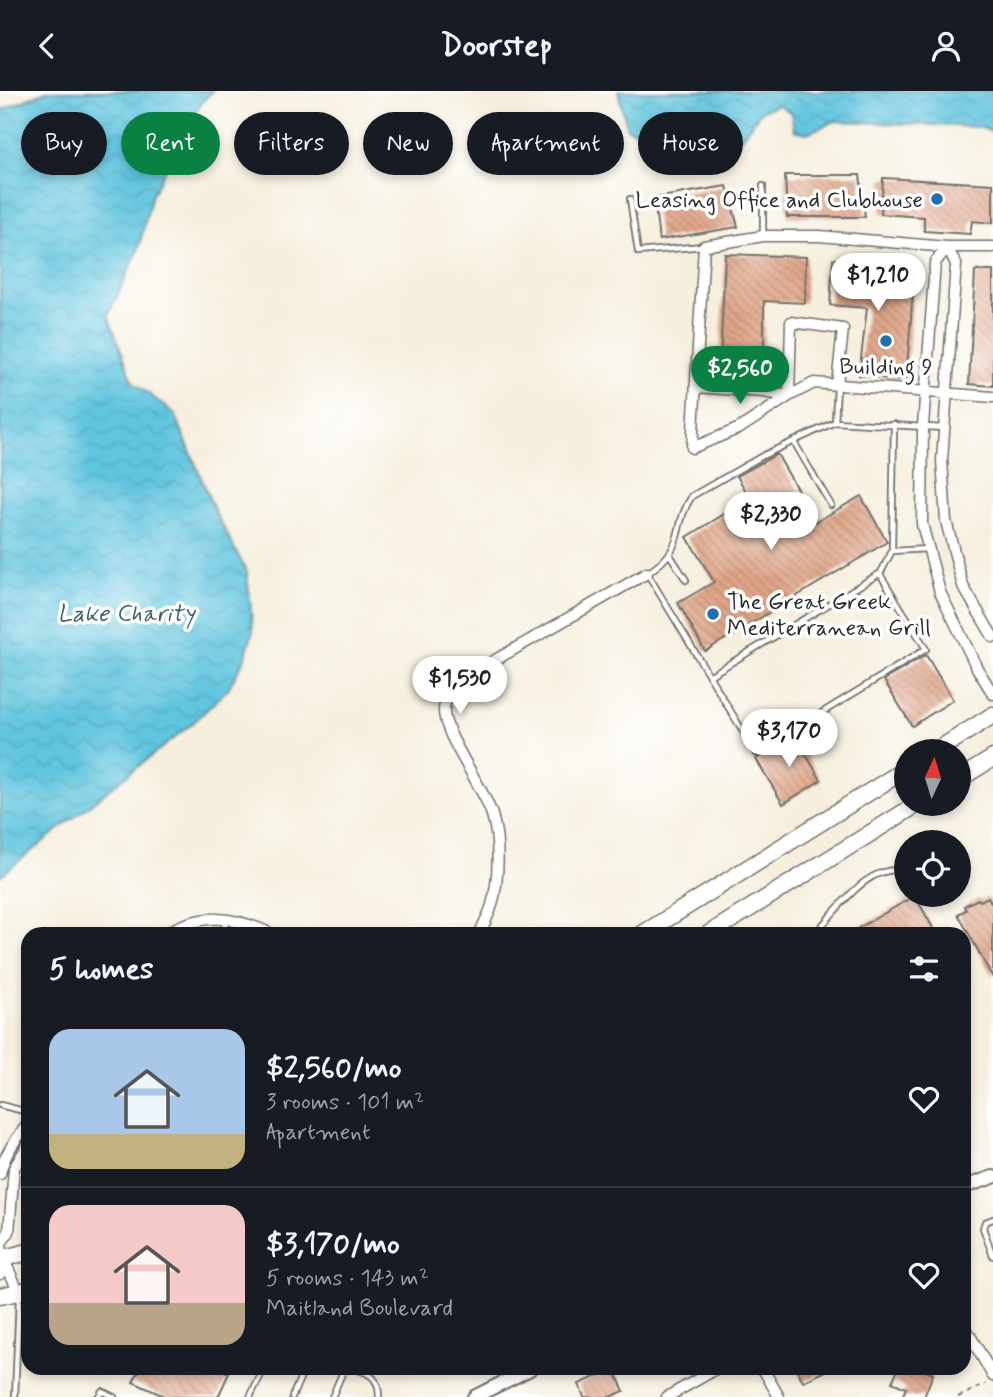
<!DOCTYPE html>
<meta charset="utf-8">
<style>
body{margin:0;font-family:Mynerve,sans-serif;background:#20242c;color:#f1f3f6;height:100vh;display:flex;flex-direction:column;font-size:26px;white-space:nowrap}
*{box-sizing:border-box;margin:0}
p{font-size:23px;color:#9ea1a6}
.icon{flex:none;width:38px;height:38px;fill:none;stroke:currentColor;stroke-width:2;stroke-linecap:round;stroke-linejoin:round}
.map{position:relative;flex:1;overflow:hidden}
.side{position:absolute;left:21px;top:836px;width:950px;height:448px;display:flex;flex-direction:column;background:#171b24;border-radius:21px;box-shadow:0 4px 10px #0003}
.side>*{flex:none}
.banner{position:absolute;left:21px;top:21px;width:952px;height:63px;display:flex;gap:14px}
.needle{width:46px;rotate:4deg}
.tools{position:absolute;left:894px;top:648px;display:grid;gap:14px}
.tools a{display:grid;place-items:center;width:77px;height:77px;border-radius:50%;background:#171b24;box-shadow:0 4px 10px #0003;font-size:35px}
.price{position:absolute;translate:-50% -60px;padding:0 16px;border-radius:24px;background:#fff;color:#222;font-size:23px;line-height:46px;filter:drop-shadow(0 2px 4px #0008)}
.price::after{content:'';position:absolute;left:50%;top:42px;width:21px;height:16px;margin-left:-10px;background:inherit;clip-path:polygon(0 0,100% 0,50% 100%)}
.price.on{background:#0b8043;color:#fff}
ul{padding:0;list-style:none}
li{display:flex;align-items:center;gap:21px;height:175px;padding:0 28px}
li+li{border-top:2px solid #363941}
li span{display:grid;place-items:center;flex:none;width:196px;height:140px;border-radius:21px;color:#555}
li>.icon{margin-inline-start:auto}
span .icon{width:84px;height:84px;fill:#fffc;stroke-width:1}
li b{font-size:30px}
h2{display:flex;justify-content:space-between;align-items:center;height:84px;padding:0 28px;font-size:30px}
.pill{padding:0 24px;border-radius:32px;background:#171b24;box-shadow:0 4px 10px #0003;font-size:24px;line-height:63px}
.pill.on{background:#0b8043;color:#fff}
header{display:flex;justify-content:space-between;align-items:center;height:91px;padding:0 28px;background:#171b24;font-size:32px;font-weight:700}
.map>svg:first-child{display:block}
.water{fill:url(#water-waves);stroke:#467885;stroke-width:2}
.building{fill:url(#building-back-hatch)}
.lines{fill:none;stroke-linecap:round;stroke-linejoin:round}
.service-casing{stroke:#72706a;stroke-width:8}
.minor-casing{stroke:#72706a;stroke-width:13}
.tertiary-casing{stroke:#72706a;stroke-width:16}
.primary-casing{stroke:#72706a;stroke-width:19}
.path{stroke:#72706a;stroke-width:2;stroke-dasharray:5 5;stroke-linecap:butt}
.service{stroke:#fff;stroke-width:4.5}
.minor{stroke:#fff;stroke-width:10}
.tertiary{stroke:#fff;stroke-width:12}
.primary{stroke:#fff;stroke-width:16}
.poi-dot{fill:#1f6fb2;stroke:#fff;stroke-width:2.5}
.labels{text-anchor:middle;stroke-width:7;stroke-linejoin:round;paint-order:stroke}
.poi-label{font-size:23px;fill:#2b2b2b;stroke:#fff;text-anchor:end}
.water-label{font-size:24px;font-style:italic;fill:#3e616a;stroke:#fff}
</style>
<header><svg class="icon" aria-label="back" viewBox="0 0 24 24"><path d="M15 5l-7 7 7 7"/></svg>Doorstep<svg class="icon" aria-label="person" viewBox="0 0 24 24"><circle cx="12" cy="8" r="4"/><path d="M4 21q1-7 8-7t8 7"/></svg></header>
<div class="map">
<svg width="993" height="1306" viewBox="0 0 993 1306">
<defs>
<pattern id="water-waves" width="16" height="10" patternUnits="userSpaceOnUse" patternTransform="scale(1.75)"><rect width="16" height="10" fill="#61c5df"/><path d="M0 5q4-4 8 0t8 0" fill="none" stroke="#54a9c0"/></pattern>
<pattern id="building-back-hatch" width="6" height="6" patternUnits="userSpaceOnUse" patternTransform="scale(1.75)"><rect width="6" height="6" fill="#e0a689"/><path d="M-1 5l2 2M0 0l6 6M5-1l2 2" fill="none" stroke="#b68770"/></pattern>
</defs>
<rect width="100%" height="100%" fill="#fff"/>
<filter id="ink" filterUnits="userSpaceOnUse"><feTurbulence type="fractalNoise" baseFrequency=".0143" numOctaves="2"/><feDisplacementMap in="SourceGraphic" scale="14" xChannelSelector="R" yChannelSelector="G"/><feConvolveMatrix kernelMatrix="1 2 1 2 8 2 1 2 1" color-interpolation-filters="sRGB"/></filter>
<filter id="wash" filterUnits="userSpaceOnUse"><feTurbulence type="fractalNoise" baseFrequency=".00686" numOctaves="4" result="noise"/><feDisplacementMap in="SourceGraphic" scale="28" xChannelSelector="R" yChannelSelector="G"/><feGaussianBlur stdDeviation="1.57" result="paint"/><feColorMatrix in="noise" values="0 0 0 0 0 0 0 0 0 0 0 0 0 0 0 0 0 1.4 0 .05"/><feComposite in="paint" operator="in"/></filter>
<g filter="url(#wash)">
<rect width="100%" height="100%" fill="#f6efde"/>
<!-- water -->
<path class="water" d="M46,0h167l-12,12 -49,91 -14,57 -30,64 25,67 42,32 40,98 32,60 6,59 -8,27 -17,31 -34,33 -194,154v-765z
M618,0h375v41l-14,-5 -144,-6 -28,12 -13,-3 -3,-17 -12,-8 -17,5 -21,28 -68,9 -46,-19z"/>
<g id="blocks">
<!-- building -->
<path class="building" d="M785,84h75l5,42h-78z
M883,87l110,6v39l-21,-2 -2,13 -46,-3v-14l-43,-3z
M727,95l11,41 -79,13 -5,-42z
M725,163l81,3 -1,46 -41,-2v70l-44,-6z
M833,168l39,4v2l43,2 -9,113 -47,-5 8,-67 -37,-3z
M975,180h18v115l-24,-2z
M777,363l39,68 45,-26 26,46 -182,109 -27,-48 36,-21 -27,-45 63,-39 -13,-22z
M926,564l27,45 -41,26 -28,-46z
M794,644l27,45 -38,24 -27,-45z
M915,805l22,39h-91z
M988,806l5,9v72l-35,-64 8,-4 -2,-4 14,-7 2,2z
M140,1278h85l-1,2 5,2 -11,24h-52l-33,-15z
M614,1278l10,22 -14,6h-26l-5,-13z
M797,1278h33l-27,13z
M898,1278h22l13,5 -9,23h-22l4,-9 -14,-6z"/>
</g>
</g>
<g filter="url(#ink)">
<use href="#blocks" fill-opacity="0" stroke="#72706a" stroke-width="2"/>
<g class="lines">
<!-- service casing -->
<g class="service-casing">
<path id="service" d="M763,95v49
M630,108l8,53 65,-6
M837,295l-2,36 109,6
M835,331l-71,33 -72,41c-21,32 -4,52 -45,77l109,180 170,-104 -46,-75 12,-23 36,-2
M794,351l37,63
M892,460l2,-127
M670,464l16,25
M709,585l170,-102
M224,829l2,15
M813,844c25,-24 53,-73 93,-64
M0,1014l28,7
M993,1128l-8,3 -2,6 10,28
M355,1278c16,4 24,10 24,28
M15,1306l4,-100
M98,1306l4,-6 12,6
M250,1306l14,-28
M292,1306l12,-28
M332,1306l12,-28"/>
</g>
<!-- minor casing -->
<g class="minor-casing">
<path id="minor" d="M993,156h-46l-128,-11h-56l-59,10 -12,202 48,-20 49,-32 25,-13 179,14
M696,296l67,5 26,4 2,-74 52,7 -6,56
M993,546l-30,-51 -17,-65 -4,-61 14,-196 -9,-17 -12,16 -12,163 -1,98 18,68 37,76 16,26
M163,844c39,-24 71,-19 111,0
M479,844c4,-10 10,-20 13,-30 7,-25 8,-65 0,-90 -8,-28 -50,-82 -48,-106 1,-15 15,-25 25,-34l178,-102
M0,1083c4,-20 16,-35 28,-50
M0,1151l3,16 -3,16
M1,1152l8,-11 5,-64 14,-23
M3,1167l16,34
M964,1234l29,51
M763,1278l16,28
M667,1306l49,-28"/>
</g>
<!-- tertiary casing -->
<g class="tertiary-casing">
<path id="tertiary" d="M964,1096l29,-10
M474,1306l56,-28"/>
</g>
<!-- primary casing -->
<g class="primary-casing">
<path id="primary" d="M936,660l57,-36
M959,688l34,-21
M641,844l265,-166
M707,844l212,-132
M0,1168l28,-7
M0,1205l28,-6"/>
</g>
<!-- path -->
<path class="path" d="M958,1306l28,-13"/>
<!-- service -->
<use href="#service" class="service"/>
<!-- minor -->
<use href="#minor" class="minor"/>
<!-- tertiary -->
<use href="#tertiary" class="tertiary"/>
<!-- primary -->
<use href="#primary" class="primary"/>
</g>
</g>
<!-- markers -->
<g class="poi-dot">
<circle cx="937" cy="108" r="7"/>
<circle cx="886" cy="250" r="7"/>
<circle cx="713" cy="523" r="7"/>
</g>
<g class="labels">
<!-- poi labels -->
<g class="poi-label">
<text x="923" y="116">Leasing Office and Clubhouse</text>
<text x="886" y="283" text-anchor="middle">Building 9</text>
<text x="727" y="518" text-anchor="start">The Great Greek<tspan x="727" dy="26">Mediterranean Grill</tspan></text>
</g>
<!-- water labels -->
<g class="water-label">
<text x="126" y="530">Lake Charity</text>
</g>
</g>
</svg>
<div class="tools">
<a><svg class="needle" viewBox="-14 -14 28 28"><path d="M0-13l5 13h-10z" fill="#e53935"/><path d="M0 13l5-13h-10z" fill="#9ea1a6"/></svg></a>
<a><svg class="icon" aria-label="locate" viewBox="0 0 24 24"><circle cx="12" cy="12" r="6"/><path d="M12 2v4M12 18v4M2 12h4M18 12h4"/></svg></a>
</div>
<b class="price" style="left:878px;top:222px">$1,210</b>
<b class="price on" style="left:740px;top:315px">$2,560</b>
<b class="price" style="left:771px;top:461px">$2,330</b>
<b class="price" style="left:460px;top:625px">$1,530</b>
<b class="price" style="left:789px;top:678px">$3,170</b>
<div class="banner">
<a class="pill">Buy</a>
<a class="pill on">Rent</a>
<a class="pill">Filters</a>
<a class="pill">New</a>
<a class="pill">Apartment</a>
<a class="pill">House</a>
</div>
<section class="side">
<h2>5 homes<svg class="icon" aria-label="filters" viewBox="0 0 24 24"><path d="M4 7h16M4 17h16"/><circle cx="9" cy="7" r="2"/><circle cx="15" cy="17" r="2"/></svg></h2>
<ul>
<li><span style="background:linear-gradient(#a9c7e8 75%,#c2b280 0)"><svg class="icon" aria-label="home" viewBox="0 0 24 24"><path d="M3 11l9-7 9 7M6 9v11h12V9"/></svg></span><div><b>$2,560/mo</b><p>3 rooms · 101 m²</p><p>Apartment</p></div><svg class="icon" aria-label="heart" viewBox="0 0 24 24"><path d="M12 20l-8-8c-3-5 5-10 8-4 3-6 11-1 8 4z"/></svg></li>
<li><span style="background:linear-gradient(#f6c9c9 70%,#b9a48a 0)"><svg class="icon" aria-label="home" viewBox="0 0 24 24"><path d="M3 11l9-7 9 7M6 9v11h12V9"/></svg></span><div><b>$3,170/mo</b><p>5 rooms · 143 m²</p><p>Maitland Boulevard</p></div><svg class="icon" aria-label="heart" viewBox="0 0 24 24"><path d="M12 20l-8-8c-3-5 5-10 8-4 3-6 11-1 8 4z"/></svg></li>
</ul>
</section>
</div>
